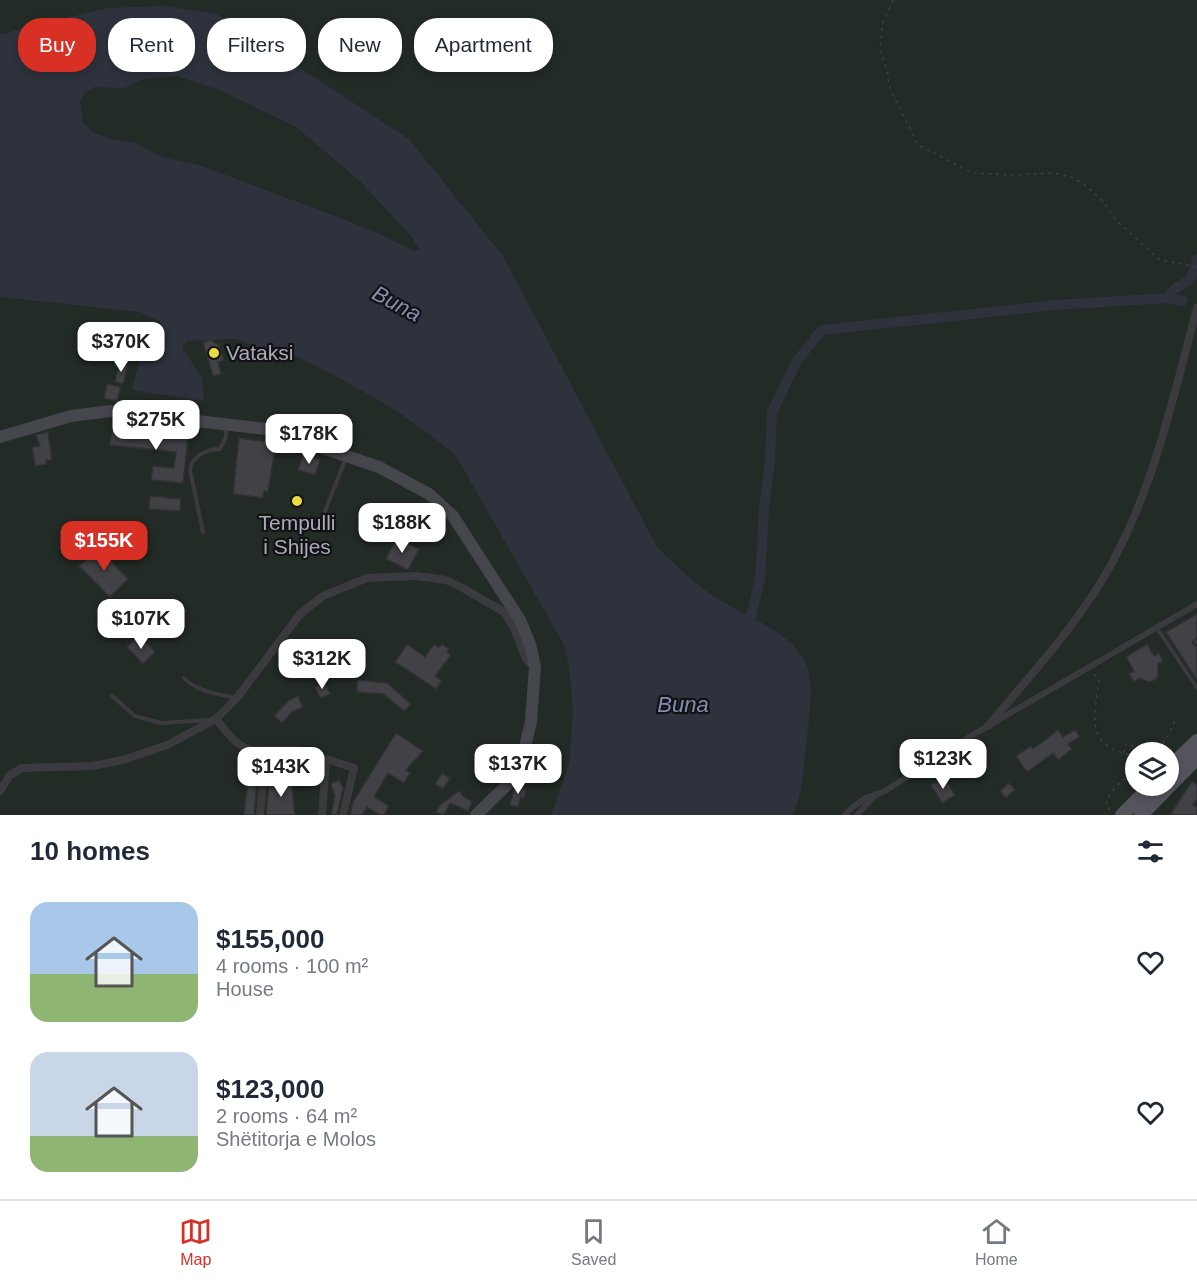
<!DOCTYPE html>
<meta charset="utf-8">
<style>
body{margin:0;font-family:Helvetica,sans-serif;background:#f6f6f7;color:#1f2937;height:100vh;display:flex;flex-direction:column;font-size:22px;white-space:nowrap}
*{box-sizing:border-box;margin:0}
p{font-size:20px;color:#747a83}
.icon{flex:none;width:33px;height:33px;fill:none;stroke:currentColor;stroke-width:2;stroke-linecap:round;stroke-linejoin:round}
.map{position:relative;height:815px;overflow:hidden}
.sheet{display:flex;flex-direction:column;background:#fff;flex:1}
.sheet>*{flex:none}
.top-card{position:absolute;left:18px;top:18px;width:600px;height:54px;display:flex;gap:12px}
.fabs{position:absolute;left:1125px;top:742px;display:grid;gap:12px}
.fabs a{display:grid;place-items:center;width:54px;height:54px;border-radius:50%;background:#fff;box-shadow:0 3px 9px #0003;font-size:30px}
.price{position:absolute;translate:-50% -51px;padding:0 14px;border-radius:12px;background:#fff;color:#222;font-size:20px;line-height:39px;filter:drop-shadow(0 2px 3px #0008)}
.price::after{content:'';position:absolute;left:50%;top:36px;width:18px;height:14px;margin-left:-9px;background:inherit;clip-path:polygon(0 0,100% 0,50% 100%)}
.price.on{background:#d93025;color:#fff}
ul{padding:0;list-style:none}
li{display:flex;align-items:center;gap:18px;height:150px;padding:0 30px}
li span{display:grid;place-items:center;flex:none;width:168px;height:120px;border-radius:18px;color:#555}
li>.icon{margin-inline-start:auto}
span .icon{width:72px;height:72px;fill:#fffc;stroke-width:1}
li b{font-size:26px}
h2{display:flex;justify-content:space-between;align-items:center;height:72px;padding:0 30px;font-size:26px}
.tag{padding:0 21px;border-radius:24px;background:#fff;box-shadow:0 3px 9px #0003;font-size:21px;line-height:54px}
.tag.on{background:#d93025;color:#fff}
.tabs{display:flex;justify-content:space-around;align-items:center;height:84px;border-top:2px solid #e0e1e3;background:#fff;font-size:16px;color:#747a83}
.tabs a{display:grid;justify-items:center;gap:3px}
.tabs .on{color:#d93025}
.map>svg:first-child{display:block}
.green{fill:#232b26;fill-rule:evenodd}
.water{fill:#2e323c;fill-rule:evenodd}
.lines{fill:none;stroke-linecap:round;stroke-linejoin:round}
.canal{stroke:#2e323c;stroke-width:10}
.building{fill:#424146;stroke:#323134;stroke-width:1.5}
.path{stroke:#3e3e44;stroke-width:1.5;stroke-dasharray:3 4.5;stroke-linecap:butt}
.service{stroke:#3b3a3f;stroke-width:4}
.pedestrian{stroke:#3b3a3f;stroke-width:6}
.minor{stroke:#3b3a3f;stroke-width:8}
.secondary{stroke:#46464d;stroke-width:12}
.primary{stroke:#55545c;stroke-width:14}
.poi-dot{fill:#e7dc41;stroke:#121214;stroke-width:2}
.labels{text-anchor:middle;stroke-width:4.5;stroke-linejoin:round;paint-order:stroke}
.poi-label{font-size:21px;fill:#aaaab8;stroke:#121214;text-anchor:start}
.water-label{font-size:22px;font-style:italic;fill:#838fb0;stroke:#121214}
</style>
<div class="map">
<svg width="1197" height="815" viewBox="0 0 1197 815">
<rect width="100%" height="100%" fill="#171719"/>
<!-- green -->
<path class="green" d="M0,0h1197v815h-1197zM1136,753h32v33h-32z"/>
<!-- water -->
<path class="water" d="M163,6l54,8 192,125 94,117 154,291c20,19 39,39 63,53 29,18 67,30 85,61 10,17 4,58 2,77 -3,25 -4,54 -14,77h-242l18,-51 4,-53 -4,-45 -5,-21 -108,-189c-52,-46 -115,-78 -177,-108l-8,5 -35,-14 -49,2 -4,4v4l19,29 2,23 -72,-11 8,-31 20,-20v-18l-21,-9 -139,-15v-262l34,-10 75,-17zM177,76l45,15 74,36 65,55 50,54 8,13 -5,2 -45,-22 -167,-63 -41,-9 -25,-14 -25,-4 -19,-7 -9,-10 -3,-20 5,-9 9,-6 30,1 19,-9z"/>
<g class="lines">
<!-- canal -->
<path class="canal" d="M1168,298l15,3
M751,617l9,-38 4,-69 6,-50 2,-48 25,-51 21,-27 5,-4 9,-1 223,-24 113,-7c8,-15 14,-10 22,-19 5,-6 5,-13 7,-20"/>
</g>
<!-- building -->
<path class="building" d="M211,340l8,5 5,15 -6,2 3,12 -8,2 -10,-34z
M119,363l9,2 -5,19 -8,-2z
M107,384l14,3 -4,14 -13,-3z
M112,429l76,9 -5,45 -32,-3 2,-14 21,2 2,-16 -66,-7z
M48,432l4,28h-6l1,4 -12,2 -3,-19 8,-1 -4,-11z
M239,438l37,5 -8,49 -4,-1 -1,7 -30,-4z
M303,454l17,6 -5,15 -17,-5z
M150,496l31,3 -1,12 -31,-2z
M397,538l22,11 -11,21 -22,-11z
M98,548l30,31 -18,18 -31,-31z
M1197,614v23l-5,5 2,3 3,1v34l-31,-48z
M139,635l16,17 -12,12 -16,-17z
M407,644l18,13 9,-13 5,4 3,-4 7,5 -2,3 4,3 -16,21 7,5 -6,8 -41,-27z
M1147,644l7,12 5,-3 4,8 -5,3v11l-3,5 -6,2 -10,-4 -5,4 -5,-8 5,-3 -8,-14z
M357,680l30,3 24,21 -7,7 -21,-17 -26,-2z
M325,683l5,11 -10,4 -5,-11z
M298,696l5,11 -11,5 -10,11 -8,-7 14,-15z
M1058,730l5,7 12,-7 5,7 -12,7 4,5 -14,11 -5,-7 -26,19 -11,-16 15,-10 2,3z
M396,733l27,18 -17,19 4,3 -6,10 -16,-10 -14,24 15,9 -5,9h-4l-13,-8 -5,8h-12l3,-13z
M248,755l11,2 -5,58h-10l4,-36z
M299,759l19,7 -3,9 -15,-5h-15v-10z
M442,773l8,5 -7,11 -8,-5z
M291,778l4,37h-29l3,-33h12v-3z
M944,778l11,17 -13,8 -11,-18z
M339,780l4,8 -6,27h-6l4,-19 -4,-12z
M1192,781l5,4v14l-4,6 4,2v8h-27z
M520,782l4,1 -1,6 3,1 -2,9 -3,-2 -3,10 -8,-2 4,-15z
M1009,783l6,7 -9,8 -6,-7z
M459,791l5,6 8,4 -4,10 -18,-8 -6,12 -8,-3 4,-7z"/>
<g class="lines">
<!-- path -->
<path class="path" d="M893,0l-10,22 -3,27 7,21 3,19 28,56 55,28 38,2 43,-2 20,5 11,7 16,14 17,23 42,38 37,7
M1094,674l5,7c-5,37 -14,63 31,74l4,-3 2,2
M1124,753v-5l2,-4h4l6,5 -2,3
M1151,753c14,-8 19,-19 24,-34
M1110,810l-4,-4c1,-16 21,-27 30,-40"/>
<!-- service -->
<path class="service" d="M325,528v-17l21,-53
M203,532l-13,-62c1,-13 17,-21 30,-21l6,-12v-11
M1157,628l40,60
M1196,642l1,-1
M184,678c13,14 35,16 52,20
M112,696l23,20 26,7 47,-3"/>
<!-- pedestrian -->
<path class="pedestrian" d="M845,815l9,-9 12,-8 19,-7 86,-55 226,-132
M857,815l19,-21"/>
<!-- minor -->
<path class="minor" d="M216,719c16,19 23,34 50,31
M988,726c39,-47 81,-92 113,-144 51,-83 71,-181 96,-274
M0,791l10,-16 12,-7 70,-2 31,-6 44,-15 49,-26 21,-21 63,-84 23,-18 44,-18 50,-2 29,4 17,8 41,24 10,16 12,31 9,8
M260,815l6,-65h30l30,9
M322,815l4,-56 28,9 -11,47"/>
<!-- secondary -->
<path class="secondary" d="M0,437l71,-21 39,-5 156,18 113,38 50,27 24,22 67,104 10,24 5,23 -4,55 -10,41 -11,19 -34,33"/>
<!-- primary -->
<path class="primary" d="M1168,769l29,-28
M1122,815l29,-29
M1141,815l56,-57"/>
</g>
<!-- markers -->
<g class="poi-dot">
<circle cx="214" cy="353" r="6"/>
<circle cx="297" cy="501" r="6"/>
</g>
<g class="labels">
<!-- poi labels -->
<g class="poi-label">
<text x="226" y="360">Vataksi</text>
<text x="297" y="530" text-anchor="middle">Tempulli<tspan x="297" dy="24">i Shijes</tspan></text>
</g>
<!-- water labels -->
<g class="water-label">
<text transform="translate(397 303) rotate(28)" y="8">Buna</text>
<text x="683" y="712">Buna</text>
</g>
</g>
</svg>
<div class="fabs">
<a><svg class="icon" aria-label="layers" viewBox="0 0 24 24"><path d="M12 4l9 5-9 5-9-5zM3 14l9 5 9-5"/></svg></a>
</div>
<b class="price" style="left:121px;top:373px">$370K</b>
<b class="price" style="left:156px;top:451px">$275K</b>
<b class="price" style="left:309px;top:465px">$178K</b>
<b class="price" style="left:402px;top:554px">$188K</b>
<b class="price on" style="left:104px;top:572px">$155K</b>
<b class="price" style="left:141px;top:650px">$107K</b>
<b class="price" style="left:322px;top:690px">$312K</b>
<b class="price" style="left:943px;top:790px">$123K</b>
<b class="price" style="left:518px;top:795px">$137K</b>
<b class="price" style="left:281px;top:798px">$143K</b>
<div class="top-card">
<a class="tag on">Buy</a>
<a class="tag">Rent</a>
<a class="tag">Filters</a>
<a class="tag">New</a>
<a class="tag">Apartment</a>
</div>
</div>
<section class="sheet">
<h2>10 homes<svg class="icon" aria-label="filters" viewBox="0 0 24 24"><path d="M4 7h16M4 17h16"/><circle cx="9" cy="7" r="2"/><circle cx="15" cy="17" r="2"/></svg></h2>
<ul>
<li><span style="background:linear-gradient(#a9c7e8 60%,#8fb573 0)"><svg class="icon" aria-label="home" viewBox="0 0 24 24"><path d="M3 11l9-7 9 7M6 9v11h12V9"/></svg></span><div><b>$155,000</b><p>4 rooms · 100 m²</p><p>House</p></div><svg class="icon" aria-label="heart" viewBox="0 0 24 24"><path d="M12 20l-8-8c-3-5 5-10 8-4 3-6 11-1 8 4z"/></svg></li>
<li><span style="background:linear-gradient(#c9d6e8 70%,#8fb573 0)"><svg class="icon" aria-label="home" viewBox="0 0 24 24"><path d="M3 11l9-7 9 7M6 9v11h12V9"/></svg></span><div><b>$123,000</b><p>2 rooms · 64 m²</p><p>Shëtitorja e Molos</p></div><svg class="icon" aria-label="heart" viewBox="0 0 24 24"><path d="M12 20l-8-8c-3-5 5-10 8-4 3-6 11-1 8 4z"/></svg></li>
</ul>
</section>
<nav class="tabs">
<a class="on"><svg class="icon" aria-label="map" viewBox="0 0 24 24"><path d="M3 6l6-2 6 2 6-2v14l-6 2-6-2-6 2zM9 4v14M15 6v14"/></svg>Map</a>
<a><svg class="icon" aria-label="saved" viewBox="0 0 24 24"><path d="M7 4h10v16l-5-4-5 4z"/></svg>Saved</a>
<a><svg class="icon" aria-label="home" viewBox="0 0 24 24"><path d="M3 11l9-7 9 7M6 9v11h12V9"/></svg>Home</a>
</nav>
